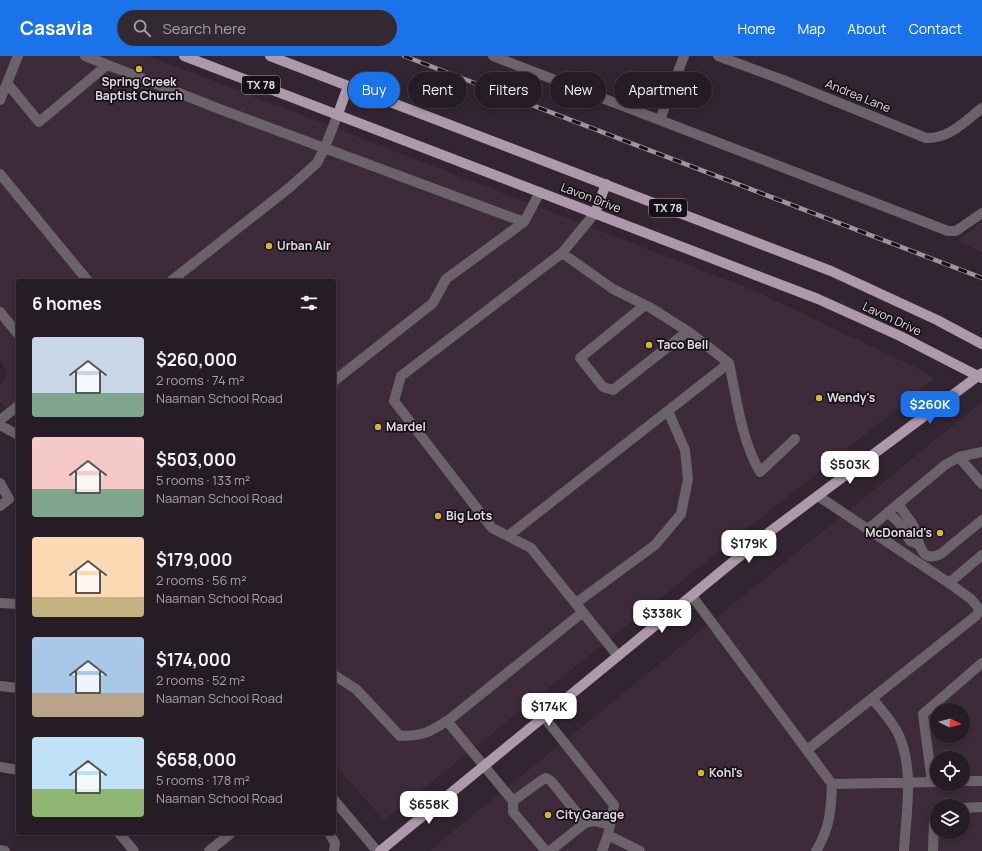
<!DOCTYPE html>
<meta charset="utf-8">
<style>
body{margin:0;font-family:Manrope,sans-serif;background:#322932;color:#f1f3f6;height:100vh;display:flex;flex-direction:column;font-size:15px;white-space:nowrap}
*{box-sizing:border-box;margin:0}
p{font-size:13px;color:#a4a1a7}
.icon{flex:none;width:22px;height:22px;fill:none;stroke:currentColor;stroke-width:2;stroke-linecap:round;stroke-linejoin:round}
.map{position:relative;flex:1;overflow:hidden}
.details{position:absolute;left:16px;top:223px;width:320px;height:556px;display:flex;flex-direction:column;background:#261c25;border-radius:4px;box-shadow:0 2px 6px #0003,0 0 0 1px #423a42}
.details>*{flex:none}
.banner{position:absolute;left:348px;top:16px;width:380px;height:36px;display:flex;gap:8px}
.needle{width:26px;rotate:96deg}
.tools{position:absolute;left:930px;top:647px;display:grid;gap:8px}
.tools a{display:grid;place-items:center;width:40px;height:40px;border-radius:50%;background:#261c25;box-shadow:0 2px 6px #0003,0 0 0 1px #423a42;font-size:20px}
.price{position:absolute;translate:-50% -34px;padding:0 9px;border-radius:8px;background:#fff;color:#222;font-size:13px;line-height:26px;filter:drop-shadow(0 1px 2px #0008)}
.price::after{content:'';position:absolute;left:50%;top:24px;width:12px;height:9px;margin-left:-6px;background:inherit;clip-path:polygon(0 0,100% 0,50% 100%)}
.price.on{background:#1a73e8;color:#fff}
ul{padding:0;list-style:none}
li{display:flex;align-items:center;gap:12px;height:100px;padding:0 16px}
li span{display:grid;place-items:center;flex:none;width:112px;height:80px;border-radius:4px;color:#555}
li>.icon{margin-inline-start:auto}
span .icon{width:48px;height:48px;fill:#fffc;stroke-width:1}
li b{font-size:17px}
h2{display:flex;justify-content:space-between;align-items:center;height:48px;padding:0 16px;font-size:17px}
.pill{padding:0 14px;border-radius:18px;background:#261c25;box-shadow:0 2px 6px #0003,0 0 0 1px #423a42;font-size:14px;line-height:36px}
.pill.on{background:#1a73e8;color:#fff}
header{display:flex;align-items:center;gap:24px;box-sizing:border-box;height:56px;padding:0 20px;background:#1a73e8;color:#fff}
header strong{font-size:19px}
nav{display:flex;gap:22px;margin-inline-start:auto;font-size:14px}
.search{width:280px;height:36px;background:#322932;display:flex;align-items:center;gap:10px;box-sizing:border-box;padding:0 14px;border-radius:22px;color:#a4a1a7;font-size:15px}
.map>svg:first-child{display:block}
.built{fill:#3d2b3c;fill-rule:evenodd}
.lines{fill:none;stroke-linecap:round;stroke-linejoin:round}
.minor{stroke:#6c626b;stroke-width:10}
.major{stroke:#ae98ac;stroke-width:10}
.rail-casing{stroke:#9e949d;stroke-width:4.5}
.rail{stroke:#161116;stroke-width:3;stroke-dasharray:9;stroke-linecap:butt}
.poi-dot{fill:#d5b534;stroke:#161116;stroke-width:1.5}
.labels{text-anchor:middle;stroke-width:3.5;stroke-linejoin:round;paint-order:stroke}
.shield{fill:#161116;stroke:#a69ea5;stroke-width:1}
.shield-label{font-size:11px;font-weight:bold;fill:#e3dae2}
.poi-label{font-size:12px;font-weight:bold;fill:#e3dae2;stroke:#161116;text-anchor:start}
.street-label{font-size:12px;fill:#e3dae2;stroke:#161116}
</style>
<header>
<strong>Casavia</strong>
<div class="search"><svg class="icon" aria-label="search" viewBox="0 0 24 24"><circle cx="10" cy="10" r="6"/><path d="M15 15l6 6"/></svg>Search here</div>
<nav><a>Home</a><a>Map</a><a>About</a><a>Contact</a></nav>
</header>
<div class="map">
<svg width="982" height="795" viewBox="0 0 982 795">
<rect width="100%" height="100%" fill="#322531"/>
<!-- built -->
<path class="built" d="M0,0h149l604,234 170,81 11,8 -550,441 -50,-56v-483h-316v136l-18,-15v-17l7,-12 -7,-15z
M982,165v32l-24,-13z
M982,346v449h-553zM937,654h26v26h-26zM937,702h26v26h-26zM937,750h26v26h-26z"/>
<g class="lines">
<!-- minor -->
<path class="minor" d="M85,0l137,54 302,112
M493,0l455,175h8l26,-18
M718,0l65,24 143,58c23,1 38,-16 56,-30
M7,27l32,39 68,-57
M0,44l18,-44
M660,64l24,-64
M0,118l88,107
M595,157l-33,40 51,36 38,19 38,24 40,31c8,37 12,76 31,109l35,-33
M562,197l-161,123 -7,25 98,127 39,20 87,108
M171,225l118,-93 28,-25 8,-16 13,-33
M645,249l-65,53 23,29 10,3 75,-59
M0,256l18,22
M334,325l99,-78 13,-24 78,-57 16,-30
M0,364l18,-14
M0,369l18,10
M959,401l23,27
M0,427l9,16 -9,7
M818,440l131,87 33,-28
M898,448c5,8 12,15 16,23 5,13 6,39 28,26l40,-33
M888,456l13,13 9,16 8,3
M868,473l77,-64 14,-8 23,-5
M508,480l221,-173
M692,540l140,188 105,-2
M0,547l18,1
M576,547l79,-58 26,-31 7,-35 -3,-29 -17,-39
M334,619l22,14 44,47c24,0 30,-4 50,-17l133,-107
M0,630l18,2
M872,642c9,12 23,26 28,40 14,34 6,77 4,113
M544,661l70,88 -6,30 32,16
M447,665l66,80 29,-21 4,-2 5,3 34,42 9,-2 16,4
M807,694l170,-135 2,-6 -8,-10 -22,-16
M0,711l18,3
M963,725h19
M932,726l-9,-68 59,-51
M334,744l43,51
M513,745v11l32,38 3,1
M963,752l19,-1
M119,777l15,18
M329,777l6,10 -1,8
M0,794l5,1
M209,795l21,-17 -1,-1
M550,795l35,-28
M602,795l6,-16
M816,795c14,-23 15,-41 16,-67
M933,795l1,-31 3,-4"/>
<!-- major -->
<path class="major" d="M184,0l634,243 82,37 82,42
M270,0l561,215 106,49 45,24
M338,58l10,-28
M595,157l11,-29
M380,795l388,-318 214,-160"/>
<!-- rail casing -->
<g class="rail-casing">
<path id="rail" d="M404,0l578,222"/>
</g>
<!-- rail -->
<use href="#rail" class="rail"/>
</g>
<!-- markers -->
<g class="poi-dot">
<circle cx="139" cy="13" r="4"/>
<circle cx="269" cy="190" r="4"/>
<circle cx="649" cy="289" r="4"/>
<circle cx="819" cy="342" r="4"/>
<circle cx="378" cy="371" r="4"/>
<circle cx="438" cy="460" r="4"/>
<circle cx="940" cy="477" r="4"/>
<circle cx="701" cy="717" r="4"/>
<circle cx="548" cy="759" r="4"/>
</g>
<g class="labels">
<!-- shield labels -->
<g class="shield">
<rect x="242" y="20" width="38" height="18" rx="3"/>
<rect x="649" y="143" width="38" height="18" rx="3"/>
</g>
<g class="shield-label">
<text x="261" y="33">TX 78</text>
<text x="668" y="156">TX 78</text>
</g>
<!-- poi labels -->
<g class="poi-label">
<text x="139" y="30" text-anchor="middle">Spring Creek<tspan x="139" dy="14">Baptist Church</tspan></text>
<text x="277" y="194">Urban Air</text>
<text x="657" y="293">Taco Bell</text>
<text x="827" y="346">Wendy's</text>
<text x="386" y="375">Mardel</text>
<text x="446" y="464">Big Lots</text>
<text x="932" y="481" text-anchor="end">McDonald's</text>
<text x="709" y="721">Kohl's</text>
<text x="556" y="763">City Garage</text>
</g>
<!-- street labels -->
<g class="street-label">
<text transform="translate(858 40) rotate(22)" y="4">Andrea Lane</text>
<text transform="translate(591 142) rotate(21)" y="4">Lavon Drive</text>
<text transform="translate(892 263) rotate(25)" y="4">Lavon Drive</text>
</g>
</g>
</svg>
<div class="tools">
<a><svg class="needle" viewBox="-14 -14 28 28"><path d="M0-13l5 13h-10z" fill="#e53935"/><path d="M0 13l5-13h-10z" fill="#a4a1a7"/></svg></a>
<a><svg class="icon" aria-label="locate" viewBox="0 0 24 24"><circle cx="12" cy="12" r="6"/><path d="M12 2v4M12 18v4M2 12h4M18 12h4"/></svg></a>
<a><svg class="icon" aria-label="layers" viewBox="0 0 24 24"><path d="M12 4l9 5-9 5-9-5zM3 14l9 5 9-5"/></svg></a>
</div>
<b class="price on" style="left:930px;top:369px">$260K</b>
<b class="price" style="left:850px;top:429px">$503K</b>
<b class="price" style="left:749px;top:508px">$179K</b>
<b class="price" style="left:662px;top:578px">$338K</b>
<b class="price" style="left:549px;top:671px">$174K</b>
<b class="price" style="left:429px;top:769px">$658K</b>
<div class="banner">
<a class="pill on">Buy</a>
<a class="pill">Rent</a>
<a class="pill">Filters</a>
<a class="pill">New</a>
<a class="pill">Apartment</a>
</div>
<section class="details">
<h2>6 homes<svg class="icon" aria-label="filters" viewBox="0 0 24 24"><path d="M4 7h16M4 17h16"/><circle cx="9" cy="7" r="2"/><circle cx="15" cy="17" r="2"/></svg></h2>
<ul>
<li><span style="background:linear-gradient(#c9d6e8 70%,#7fa58c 0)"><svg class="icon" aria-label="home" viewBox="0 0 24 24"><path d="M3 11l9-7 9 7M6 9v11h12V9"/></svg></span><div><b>$260,000</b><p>2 rooms · 74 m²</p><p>Naaman School Road</p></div></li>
<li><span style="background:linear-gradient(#f6c9c9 65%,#7fa58c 0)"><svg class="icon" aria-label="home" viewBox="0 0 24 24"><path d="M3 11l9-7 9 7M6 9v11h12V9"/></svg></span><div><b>$503,000</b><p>5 rooms · 133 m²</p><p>Naaman School Road</p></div></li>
<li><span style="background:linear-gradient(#ffd9b3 75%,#c2b280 0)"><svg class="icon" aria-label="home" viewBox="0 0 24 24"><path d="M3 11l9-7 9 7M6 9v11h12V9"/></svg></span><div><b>$179,000</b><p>2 rooms · 56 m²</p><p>Naaman School Road</p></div></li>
<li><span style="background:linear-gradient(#a9c7e8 70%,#b9a48a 0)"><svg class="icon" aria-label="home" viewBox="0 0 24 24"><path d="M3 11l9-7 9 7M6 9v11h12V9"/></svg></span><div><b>$174,000</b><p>2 rooms · 52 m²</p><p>Naaman School Road</p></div></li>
<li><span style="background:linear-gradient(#bfe0f5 65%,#8fb573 0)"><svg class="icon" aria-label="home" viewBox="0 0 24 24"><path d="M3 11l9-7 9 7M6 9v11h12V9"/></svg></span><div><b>$658,000</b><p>5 rooms · 178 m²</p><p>Naaman School Road</p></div></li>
</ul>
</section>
</div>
